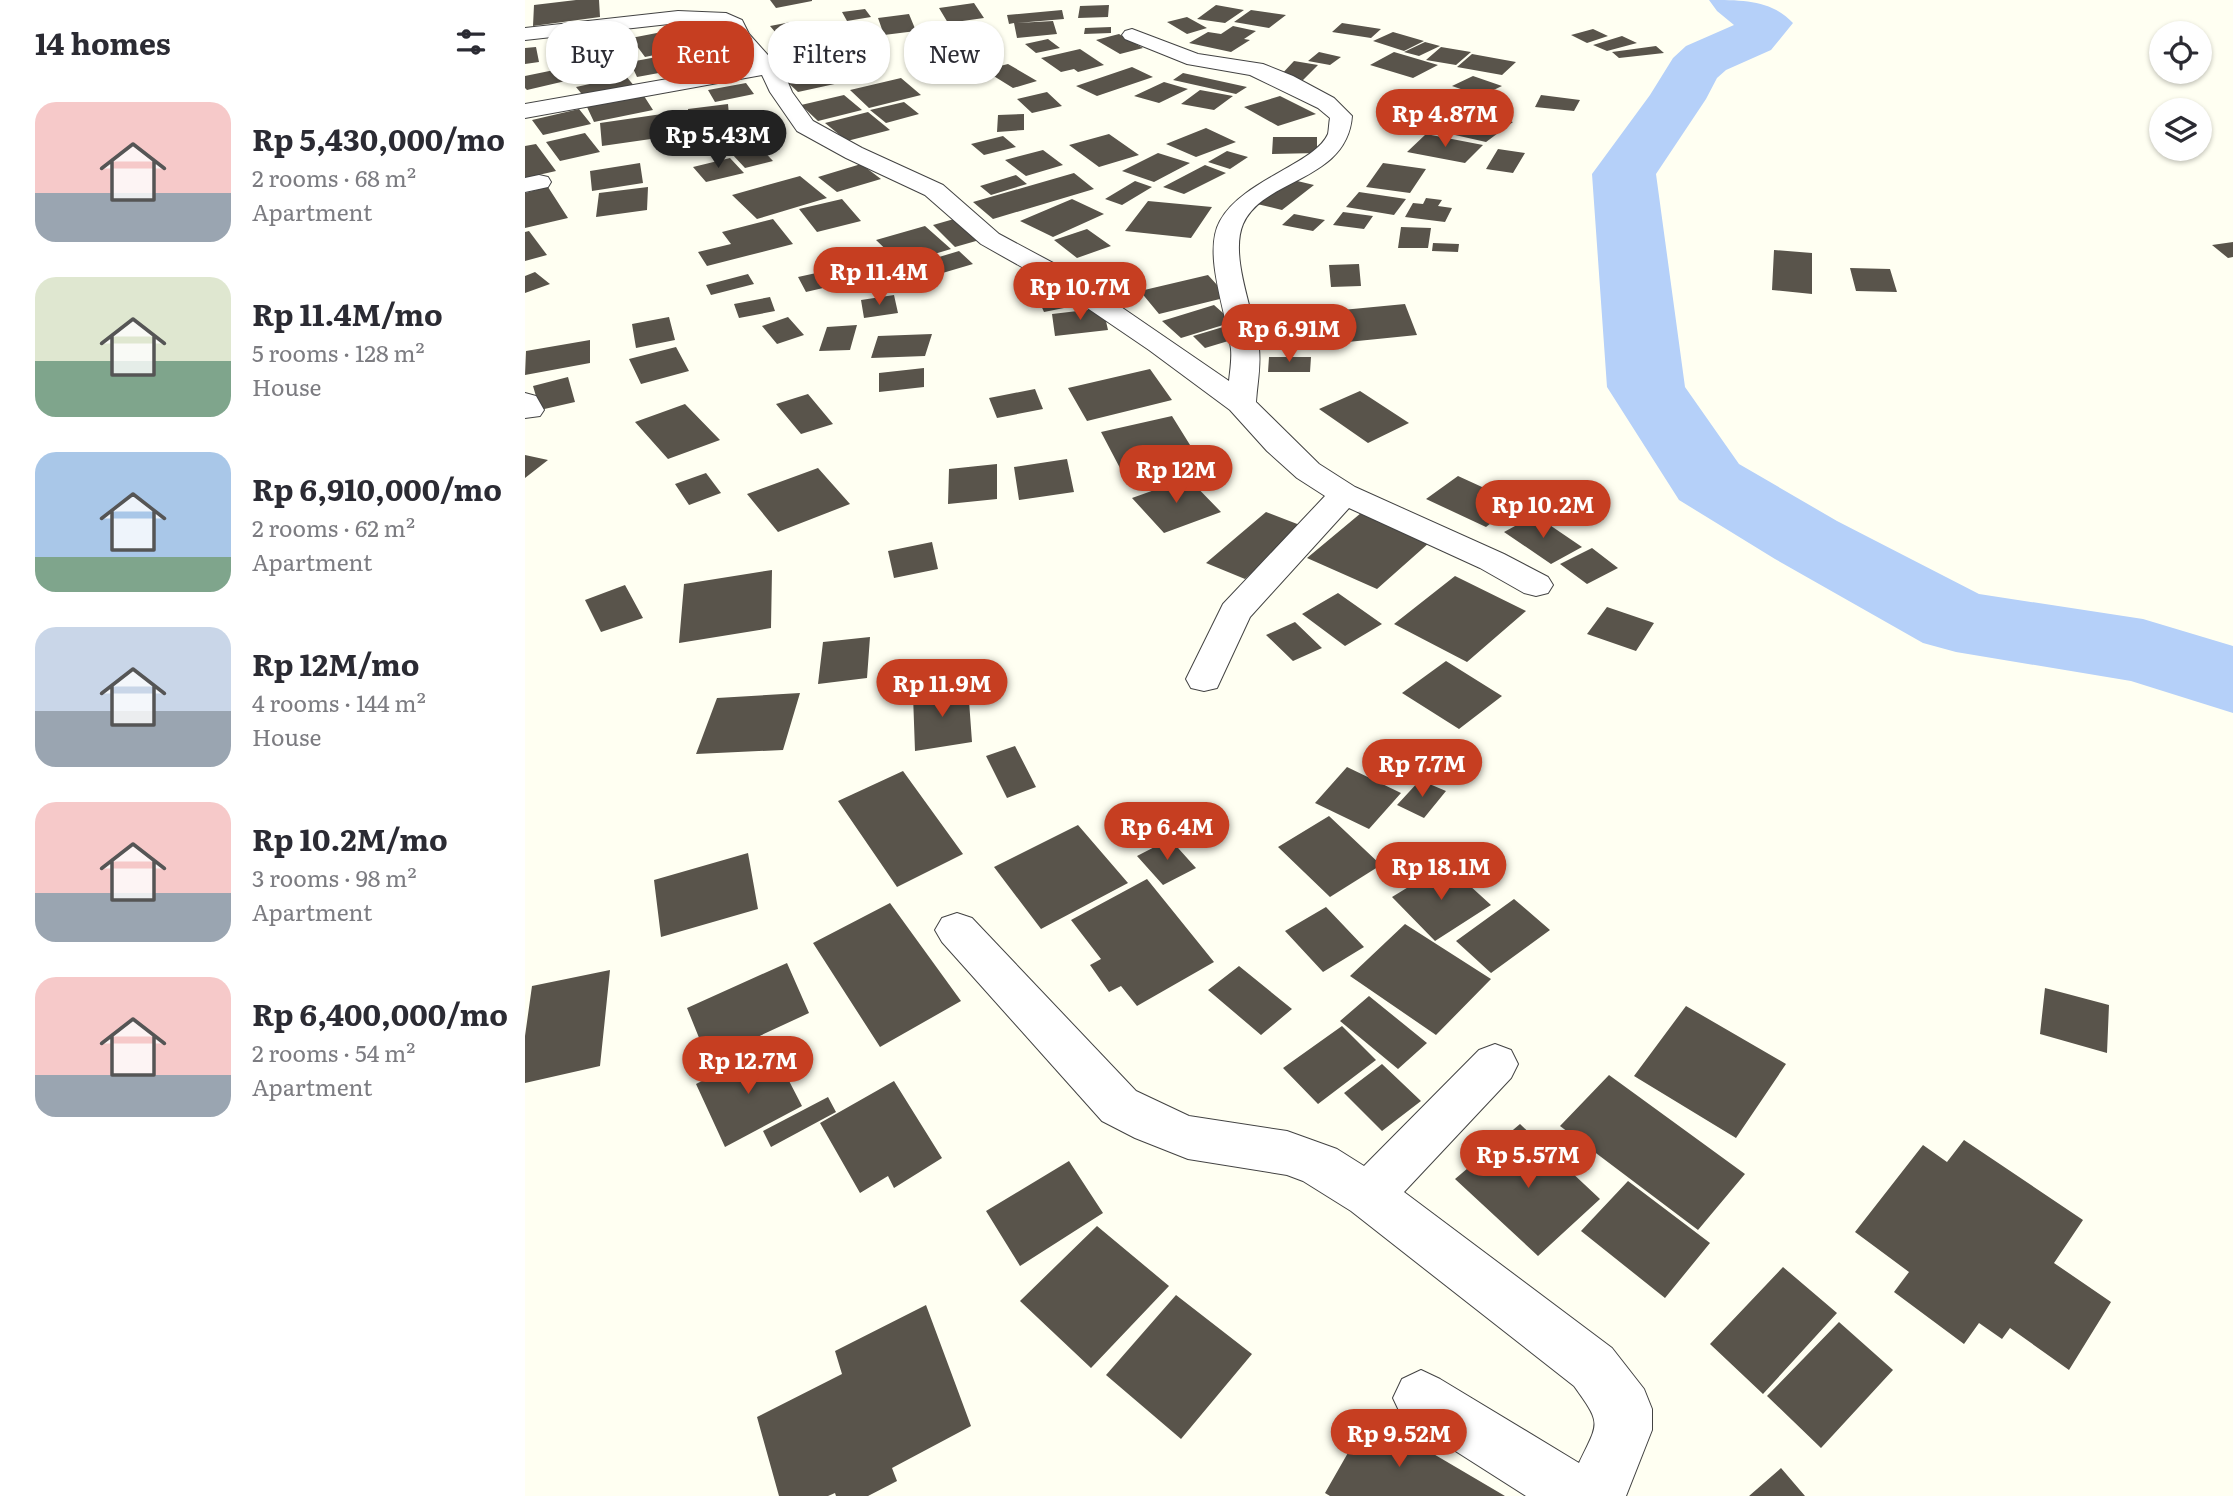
<!DOCTYPE html>
<meta charset="utf-8">
<style>
body{margin:0;font-family:Literata,serif;background:#f7f7f7;color:#2b2b33;height:100vh;display:flex;flex-direction:column;font-size:26px;white-space:nowrap}
*{box-sizing:border-box;margin:0}
p{font-size:23px;color:#7c7c81}
.icon{flex:none;width:38px;height:38px;fill:none;stroke:currentColor;stroke-width:2;stroke-linecap:round;stroke-linejoin:round}
.map{position:relative;flex:1;overflow:hidden}
.panel{display:flex;flex-direction:column;background:#fff;width:525px}
.panel>*{flex:none}
.guide{position:absolute;left:21px;top:21px;width:665px;height:63px;display:flex;gap:14px}
.fabs{position:absolute;left:1624px;top:21px;display:grid;gap:14px}
.fabs a{display:grid;place-items:center;width:63px;height:63px;border-radius:50%;background:#fff;box-shadow:0 2px 5px #0004;font-size:35px}
.price{position:absolute;translate:-50% -60px;padding:0 16px;border-radius:24px;background:#c63e21;color:#fff;font-size:23px;line-height:46px;filter:drop-shadow(0 2px 4px #0008)}
.price::after{content:'';position:absolute;left:50%;top:42px;width:21px;height:16px;margin-left:-10px;background:inherit;clip-path:polygon(0 0,100% 0,50% 100%)}
.price.selected{background:#222;color:#fff}
ul{padding:0;list-style:none}
li{display:flex;align-items:center;gap:21px;height:175px;padding:0 35px}
li span{display:grid;place-items:center;flex:none;width:196px;height:140px;border-radius:21px;color:#555}
li>.icon{margin-inline-start:auto}
span .icon{width:84px;height:84px;fill:#fffc;stroke-width:1}
li b{font-size:30px}
h2{display:flex;justify-content:space-between;align-items:center;height:84px;padding:0 35px;font-size:30px}
.tag{padding:0 24px;border-radius:28px;background:#fff;box-shadow:0 2px 5px #0004;font-size:24px;line-height:63px}
.tag.selected{background:#c63e21;color:#fff}
main{display:flex;flex:1;min-height:0}
.map>svg:first-child{display:block}
.lines{fill:none;stroke-linecap:round;stroke-linejoin:round}
.river{fill:#b5d0f9;fill-rule:evenodd}
.building{fill:#59544b}
.minor-casing{stroke:#434343;stroke-width:2}
.minor{fill:#fff;fill-rule:evenodd}
</style>
<main>
<section class="panel">
<h2>14 homes<svg class="icon" aria-label="filters" viewBox="0 0 24 24"><path d="M4 7h16M4 17h16"/><circle cx="9" cy="7" r="2"/><circle cx="15" cy="17" r="2"/></svg></h2>
<ul>
<li><span style="background:linear-gradient(#f6c9c9 65%,#9aa5b1 0)"><svg class="icon" aria-label="home" viewBox="0 0 24 24"><path d="M3 11l9-7 9 7M6 9v11h12V9"/></svg></span><div><b>Rp 5,430,000/mo</b><p>2 rooms · 68 m²</p><p>Apartment</p></div></li>
<li><span style="background:linear-gradient(#dfe7d0 60%,#7fa58c 0)"><svg class="icon" aria-label="home" viewBox="0 0 24 24"><path d="M3 11l9-7 9 7M6 9v11h12V9"/></svg></span><div><b>Rp 11.4M/mo</b><p>5 rooms · 128 m²</p><p>House</p></div></li>
<li><span style="background:linear-gradient(#a9c7e8 75%,#7fa58c 0)"><svg class="icon" aria-label="home" viewBox="0 0 24 24"><path d="M3 11l9-7 9 7M6 9v11h12V9"/></svg></span><div><b>Rp 6,910,000/mo</b><p>2 rooms · 62 m²</p><p>Apartment</p></div></li>
<li><span style="background:linear-gradient(#c9d6e8 60%,#9aa5b1 0)"><svg class="icon" aria-label="home" viewBox="0 0 24 24"><path d="M3 11l9-7 9 7M6 9v11h12V9"/></svg></span><div><b>Rp 12M/mo</b><p>4 rooms · 144 m²</p><p>House</p></div></li>
<li><span style="background:linear-gradient(#f6c9c9 65%,#9aa5b1 0)"><svg class="icon" aria-label="home" viewBox="0 0 24 24"><path d="M3 11l9-7 9 7M6 9v11h12V9"/></svg></span><div><b>Rp 10.2M/mo</b><p>3 rooms · 98 m²</p><p>Apartment</p></div></li>
<li><span style="background:linear-gradient(#f6c9c9 70%,#9aa5b1 0)"><svg class="icon" aria-label="home" viewBox="0 0 24 24"><path d="M3 11l9-7 9 7M6 9v11h12V9"/></svg></span><div><b>Rp 6,400,000/mo</b><p>2 rooms · 54 m²</p><p>Apartment</p></div></li>
</ul>
</section>
<div class="map">
<svg width="1708" height="1496" viewBox="0 0 1708 1496">
<rect width="100%" height="100%" fill="#fffff2"/>
<g class="lines">
<!-- river -->
<path class="river" d="M1184,0c35,0 62,0 84,23l-22,27 -45,20 -9,8 -11,21 -50,75 29,213 54,77 98,57 142,73 164,25 90,27v67l-102,-32 -175,-29 -33,-9 -148,-84 -96,-59 -72,-113 -15,-213 58,-79 23,-37 13,-12 48,-21 -17,-14z"/>
</g>
<!-- building -->
<path class="building" d="M51,0h23l1,17 -67,9 1,-21z
M245,0h42v1l-36,7z
M449,3l10,15 -36,5 -9,-15z
M584,5l-1,12 -30,1 2,-12z
M691,5l28,5 -19,13 -28,-4z
M340,9l6,8 -24,4 -5,-9z
M537,10l2,9 -47,4 36,-2 4,13 -40,4 -3,-15 -5,1 -2,-9z
M726,10l35,5 -17,13 -35,-6z
M384,14l7,17 -32,4 -6,-17z
M662,17l20,11 -20,6 -20,-12z
M266,22l6,7 -21,4 -6,-7z
M817,23l39,6 -10,9 -39,-6z
M168,26l15,18 -63,13 -14,-19z
M461,26l11,10 -28,6 -11,-10z
M708,26l23,5 -12,8 6,1 -19,12 -42,-9 19,-11 13,2z
M586,27v6l-27,1 1,-6z
M1068,29l15,7 -21,7 -16,-8z
M418,30l7,6 -25,6 -7,-6z
M868,32l31,9 -20,10 -31,-10z
M594,34l24,14 -23,6 -24,-14z
M1097,36l15,7 -30,8 -14,-6z
M428,39l6,12 -27,4 -5,-12z
M523,39l12,9 -24,5 -11,-9z
M91,41v11l-28,4 1,-12z
M900,42l15,4 -21,10 -15,-4z
M301,45l14,13 -26,6 -14,-14z
M1131,46l8,7 -45,5 -7,-6z
M11,47l3,15 -14,2v-16z
M916,47l30,5 -15,13 -30,-5z
M189,48l9,11 -28,5 -9,-10z
M555,49l24,16 -26,7 -4,-3 -13,3 -20,-14z
M794,52l22,5 -11,8 -22,-4z
M869,52l44,13 -25,13 -43,-13z
M153,53l8,15 -49,9 -7,-15z
M947,54l44,8 -14,13 -45,-8z
M92,60l7,10 -37,7 -6,-9z
M769,61l24,4 -15,15 -24,-3z
M322,63l15,15 -64,14 -15,-14z
M483,64l29,17 -24,7 -29,-18z
M607,67l21,10 -56,19 -21,-10z
M39,68l10,11 -47,11 -2,-2v-12z
M658,73l64,14 -11,7 -63,-14z
M101,76l9,11 -50,11 -9,-11z
M948,76l29,10 -21,10 -29,-10z
M376,78l20,17 -52,13 -19,-18z
M639,82l24,7 -29,14 -25,-7z
M221,83l8,11 -39,8 -7,-12z
M675,90l33,6 -19,14 -33,-6z
M522,92l15,14 -30,7 -15,-14z
M319,95l18,15 -44,11 -17,-16z
M1016,95l39,5 -6,11 -39,-4z
M119,96l9,14 -59,12 -7,-15z
M755,96l36,18 -38,12 -34,-19z
M899,100l30,2 -6,16 -30,-3z
M379,102l15,12 -33,9 -16,-13z
M203,104l2,22 -42,5v-22z
M54,109l12,15 -48,11 -11,-15z
M343,112l22,18 -43,11 -22,-18z
M137,114l3,23 -63,9 -2,-23z
M499,114v16l-27,2 1,-17z
M957,114l31,8 -27,20 -31,-7z
M681,128l30,14 -40,15 -30,-13z
M60,133l15,19 -40,9 -14,-19z
M584,134l30,21 -40,12 -30,-22z
M901,134l57,11 -18,18 -58,-11z
M478,136l13,11 -32,8 -13,-11z
M748,137h44v16l-45,1z
M217,141l5,10 13,-4 13,14 -28,7 -13,-14 9,-3 -27,6 -5,-10z
M11,144l20,27 -31,7v-32z
M973,149l27,4 -12,20 -27,-4z
M518,150l20,15 -37,11 -21,-16z
M702,151l21,6 -18,12 -22,-7z
M633,153l32,10 -36,19 -32,-11z
M205,158l14,15 -38,9 -13,-15z
M115,163l3,20 -51,8 -2,-20z
M858,163l43,6 -16,24 -44,-6z
M336,164l20,15 -44,13 -19,-15z
M680,165l21,8 -42,21 -21,-7z
M549,173l20,16 -101,30 -20,-17z
M491,175l11,9 -36,11 -11,-9z
M275,176l27,22 -70,21 -25,-24z
M764,179l25,6 -32,25 -25,-6z
M610,181l17,6 -30,18 -17,-6z
M23,187l20,31 -43,10v-35z
M123,187l-1,23 -51,7 3,-24z
M834,192l47,7 -12,16 -48,-8z
M901,198l16,2 -4,6 14,2 -7,14 -40,-5 8,-14 10,1z
M317,199l19,22 -44,11 -18,-23z
M547,199l32,15 -51,23 -33,-16z
M623,201l64,6 -21,31 -66,-7z
M818,212l30,4 -9,13 -31,-4z
M769,214l31,6 -12,11 -31,-6z
M436,217l22,22 -28,8 -22,-22z
M248,219l20,25 -86,22 -9,-14 33,-8 -9,-12z
M400,226l26,23 -50,15 -25,-24z
M876,227l30,1 -3,20h-30z
M562,229l24,17 -34,12 -23,-18z
M4,231l18,24 -22,6v-29z
M1708,242v15l-5,1 -16,-13z
M908,243l26,1 -1,8 -26,-1z
M1249,250l38,3v41l-40,-4z
M434,251l14,13 -71,21 -13,-13z
M346,261l8,14 -73,17 -8,-15z
M834,264l2,22 -30,1 -2,-22z
M1325,268l40,1 7,23 -41,-1z
M10,272l15,12 -25,9v-17z
M223,274l6,10 -43,11 -5,-10z
M683,275l20,22 -69,17 -19,-23z
M538,282l11,24 -30,6 -11,-24z
M369,295l4,18 -34,5 -3,-18z
M245,297l5,14 -36,7 -5,-14z
M880,304l12,31 -129,13 -9,-32z
M689,305l19,17 -52,16 -19,-17z
M578,308l5,22 -53,6 -3,-22z
M144,317l6,23 -39,8 -4,-24z
M263,317l16,18 -27,9 -15,-18z
M332,325l-7,25 -31,1 8,-24z
M698,327l12,12 -30,9 -12,-12z
M407,334l-7,22 -54,2 7,-22z
M65,340v23l-65,12 1,-24z
M151,347l13,24 -48,13 -12,-25z
M744,357h42l-1,15h-42z
M399,368v19l-45,5v-19z
M625,369l22,31 -85,21 -19,-33z
M43,377l7,25 -35,8 -7,-24z
M510,389l8,20 -46,9 -8,-20z
M835,391l49,32 -41,20 -49,-34z
M283,394l25,30 -32,10 -25,-30z
M160,404l35,36 -52,19 -33,-37z
M647,416l23,37 -74,17 -20,-38z
M0,455l23,5 -23,18z
M542,459l7,33 -55,8 -5,-33z
M472,464v35l-49,5 1,-35z
M293,468l32,36 -72,28 -31,-38z
M181,473l15,20 -32,12 -14,-21z
M933,476l59,27 -31,24 -60,-28z
M663,478l33,34 -57,21 -32,-35z
M741,512l39,15 -60,52 -39,-16z
M836,513l69,29 -53,47 -70,-31z
M1010,515l47,32 -31,17 -47,-32z
M407,542l6,27 -44,9 -6,-27z
M1067,548l26,20 -31,16 -27,-20z
M247,570l-1,58 -92,15 5,-59z
M930,576l71,35 -59,51 -73,-38z
M100,585l18,33 -42,14 -16,-32z
M813,593l44,31 -37,22 -43,-32z
M1082,607l47,16 -18,28 -49,-17z
M770,622l27,26 -29,13 -27,-26z
M345,637l-3,41 -49,6 5,-42z
M921,661l56,35 -43,33 -57,-36z
M443,687l4,55 -57,9 -2,-56z
M275,693l-17,57 -87,4 21,-56z
M490,746l21,41 -29,11 -21,-42z
M822,767l54,26 -32,36 -54,-26z
M378,771l60,83 -66,33 -59,-86z
M895,780l26,11 -22,27 -27,-13z
M804,816l52,49 -51,32 -52,-50z
M553,825l50,58 -87,46 -47,-62z
M645,839l26,29 -33,17 -26,-29z
M223,853l10,56 -97,28 -7,-57z
M921,864l45,41 -56,36 -43,-44z
M622,879l67,83 -77,44 -16,-20 -12,6 -19,-27 11,-6 -30,-39z
M989,899l36,31 -59,43 -35,-32z
M365,903l71,98 -81,46 -67,-104z
M801,907l38,40 -41,25 -38,-41z
M880,924l86,55 -55,56 -86,-59z
M262,963l22,50 -101,47 -21,-52z
M714,966l53,43 -31,26 -53,-45z
M85,970l-10,96 -75,17v-47l7,-50z
M1520,988l64,17 -2,48 -67,-19z
M844,996l58,47 -29,26 -58,-48z
M1161,1006l100,58 -50,74 -102,-62z
M817,1026l34,34 -58,44 -35,-36z
M246,1046l31,60 -77,41 -29,-63z
M857,1064l39,37 -39,30 -38,-38z
M1084,1075l136,99 -47,56 -138,-104z
M369,1081l48,77 -48,30 -6,-12 -28,17 -40,-70z
M303,1097l8,15 -65,35 -8,-16z
M995,1124l80,75 -62,57 -83,-77z
M1439,1140l119,80 -29,43 57,39 -42,68 -59,-42 -8,11 -23,-16 -15,21 -70,-52 15,-20 -54,-40 68,-87 24,17z
M544,1161l34,52 -83,53 -34,-55z
M1103,1181l82,62 -45,55 -84,-67z
M572,1226l72,60 -78,82 -71,-67z
M1258,1267l54,46 -74,81 -53,-50z
M651,1295l76,59 -71,85 -75,-64z
M401,1305l45,121 -79,42 5,13 -29,15h-32l-1,-3 -7,3h-49l-22,-79 85,-43 -7,-23z
M1314,1322l54,48 -72,78 -54,-52z
M844,1416l136,80h-175l-5,-3z
M1256,1468l24,28h-56z"/>
<g class="lines">
<!-- minor casing -->
<g class="minor-casing">
<path id="minor" d="M153,11l48,2 16,7 7,14 35,39 8,19 21,29 49,27 81,37 56,49 71,38 159,109c1,-10 3,-21 2,-32 -4,-35 -29,-96 -11,-128 22,-41 95,-57 108,-87 1,-5 1,-11 2,-16l-12,-10 -68,-33 -63,-11 -62,-25 -3,-4 3,-4 7,-2 66,25 65,10 30,12 41,22 18,18c-5,66 -89,62 -109,108 -14,33 12,90 16,125 2,18 -2,36 -3,53l63,62 36,23 149,67 44,23 5,8 -5,8 -12,3 -12,-3 -44,-25 -131,-60 -99,109 -33,71 -13,3 -13,-3 -5,-9 37,-75 102,-108 -28,-18 -30,-27 -37,-41 -81,-60 -97,-66 -71,-40 -56,-49 -79,-37 -49,-27 -27,-39 -8,-17 -237,43v-14l228,-40 -31,-39 -44,-2 -153,17v-12z
M14,175l9,2 3,5 -3,5 -23,5v-14z
M0,393l11,3 8,14 -4,6 -15,2z
M432,913l15,5 164,173 53,25 98,15 50,18 27,17 115,-116 16,-6 16,6 7,14 -7,14 -107,114 208,156 32,41 8,20v21l-26,66h-100l-124,-79 -9,-19 9,-19 19,-9 19,9 139,84c20,-42 23,-38 -5,-77l-223,-175 -48,-30 -16,-6 -99,-16 -53,-21 -33,-17 -160,-179 -7,-12 7,-12z"/>
</g>
<!-- minor -->
<use href="#minor" class="minor"/>
</g>
</svg>
<div class="fabs">
<a><svg class="icon" aria-label="locate" viewBox="0 0 24 24"><circle cx="12" cy="12" r="6"/><path d="M12 2v4M12 18v4M2 12h4M18 12h4"/></svg></a>
<a><svg class="icon" aria-label="layers" viewBox="0 0 24 24"><path d="M12 4l9 5-9 5-9-5zM3 14l9 5 9-5"/></svg></a>
</div>
<b class="price" style="left:920px;top:149px">Rp 4.87M</b>
<b class="price selected" style="left:193px;top:170px">Rp 5.43M</b>
<b class="price" style="left:354px;top:307px">Rp 11.4M</b>
<b class="price" style="left:555px;top:322px">Rp 10.7M</b>
<b class="price" style="left:764px;top:364px">Rp 6.91M</b>
<b class="price" style="left:651px;top:505px">Rp 12M</b>
<b class="price" style="left:1018px;top:540px">Rp 10.2M</b>
<b class="price" style="left:417px;top:719px">Rp 11.9M</b>
<b class="price" style="left:897px;top:799px">Rp 7.7M</b>
<b class="price" style="left:642px;top:862px">Rp 6.4M</b>
<b class="price" style="left:916px;top:902px">Rp 18.1M</b>
<b class="price" style="left:223px;top:1096px">Rp 12.7M</b>
<b class="price" style="left:1003px;top:1190px">Rp 5.57M</b>
<b class="price" style="left:874px;top:1469px">Rp 9.52M</b>
<div class="guide">
<a class="tag">Buy</a>
<a class="tag selected">Rent</a>
<a class="tag">Filters</a>
<a class="tag">New</a>
</div>
</div>
</main>
